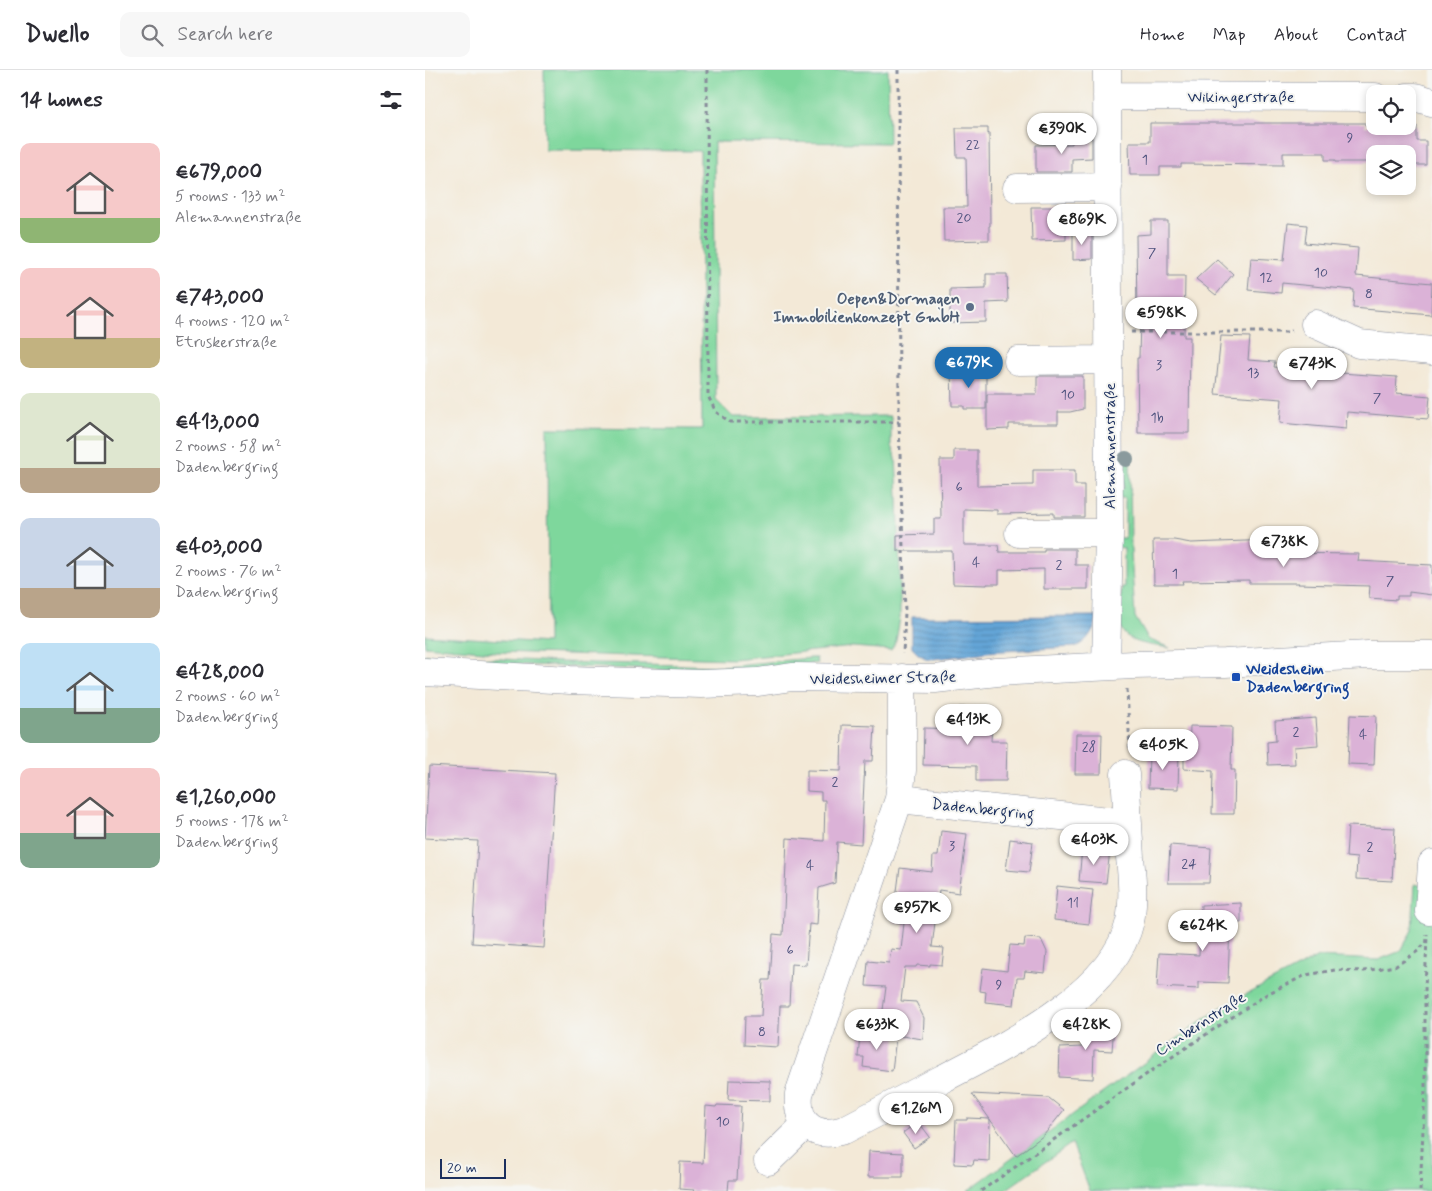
<!DOCTYPE html>
<meta charset="utf-8">
<style>
body{margin:0;font-family:Mynerve,sans-serif;background:#f7f7f7;color:#2b2b33;height:100vh;display:flex;flex-direction:column;font-size:19px;white-space:nowrap}
*{box-sizing:border-box;margin:0}
p{font-size:16px;color:#7c7c81}
.icon{flex:none;width:28px;height:28px;fill:none;stroke:currentColor;stroke-width:2;stroke-linecap:round;stroke-linejoin:round}
.map{position:relative;flex:1;overflow:hidden}
.details{display:flex;flex-direction:column;background:#fff;width:425px}
.details>*{flex:none}
.tools{position:absolute;left:941px;top:15px;display:grid;gap:10px}
.tools a{display:grid;place-items:center;width:50px;height:50px;border-radius:10px;background:#fff;box-shadow:0 2px 8px #0003;font-size:25px}
.scale{position:absolute;left:15px;bottom:12px;width:66px;box-sizing:border-box;padding-left:5px;border:2px solid #1b2f5e;border-top:0;font-size:14px;line-height:18px;white-space:nowrap;color:#1b2f5e;-webkit-text-stroke:4px #f6f6f2;paint-order:stroke}
.price{position:absolute;translate:-50% -42px;padding:0 11px;border-radius:18px;background:#fff;color:#222;font-size:16px;line-height:32px;filter:drop-shadow(0 1px 2px #0008)}
.price::after{content:'';position:absolute;left:50%;top:30px;width:15px;height:11px;margin-left:-8px;background:inherit;clip-path:polygon(0 0,100% 0,50% 100%)}
.price.active{background:#1f6fb2;color:#fff}
ul{padding:0;list-style:none}
li{display:flex;align-items:center;gap:15px;height:125px;padding:0 20px}
li span{display:grid;place-items:center;flex:none;width:140px;height:100px;border-radius:10px;color:#555}
li>.icon{margin-inline-start:auto}
span .icon{width:60px;height:60px;fill:#fffc;stroke-width:1}
li b{font-size:21px}
h2{display:flex;justify-content:space-between;align-items:center;height:60px;padding:0 20px;font-size:21px}
header{display:flex;align-items:center;gap:30px;box-sizing:border-box;height:70px;padding:0 25px;background:#fff;border-bottom:1px solid #e1e1e2}
header strong{font-size:24px}
nav{display:flex;gap:28px;margin-inline-start:auto;font-size:18px}
.search{width:350px;height:45px;background:#f7f7f7;display:flex;align-items:center;gap:12px;box-sizing:border-box;padding:0 18px;border-radius:10px;color:#7c7c81;font-size:19px}
main{display:flex;flex:1;min-height:0}
.map>svg:first-child{display:block}
.grass{fill:#7ed79c;stroke:#4c837d}
.water{fill:url(#water-rules);stroke:#3f6a9a}
.building{fill:#dbb2d7}
.lines{fill:none;stroke-linecap:round;stroke-linejoin:round}
.minor-casing{stroke:#878c9a;stroke-width:29}
.path{stroke:#878c9a;stroke-width:3;stroke-dasharray:4 4;stroke-linecap:butt}
.minor{stroke:#fff;stroke-width:28}
.tree{fill:#8a9a9d}
.service-dot{fill:#5c6f8a;stroke:#f6f6f2;stroke-width:2}
.transit-dot{fill:#1a4fb4;stroke:#f6f6f2;stroke-width:2}
.labels{text-anchor:middle;stroke-width:4;stroke-linejoin:round;paint-order:stroke}
.number-label{font-size:14px;fill:#4b507c}
.street-label{font-size:16px;fill:#1b2f5e;stroke:#f6f6f2}
.service-label{font-size:16px;font-weight:bold;fill:#4e5e75;stroke:#f6f6f2;text-anchor:end}
.transit-label{font-size:16px;font-weight:bold;fill:#164399;stroke:#f6f6f2;text-anchor:start}
</style>
<header>
<strong>Dwello</strong>
<div class="search"><svg class="icon" aria-label="search" viewBox="0 0 24 24"><circle cx="10" cy="10" r="6"/><path d="M15 15l6 6"/></svg>Search here</div>
<nav><a>Home</a><a>Map</a><a>About</a><a>Contact</a></nav>
</header>
<main>
<section class="details">
<h2>14 homes<svg class="icon" aria-label="filters" viewBox="0 0 24 24"><path d="M4 7h16M4 17h16"/><circle cx="9" cy="7" r="2"/><circle cx="15" cy="17" r="2"/></svg></h2>
<ul>
<li><span style="background:linear-gradient(#f6c9c9 75%,#8fb573 0)"><svg class="icon" aria-label="home" viewBox="0 0 24 24"><path d="M3 11l9-7 9 7M6 9v11h12V9"/></svg></span><div><b>€679,000</b><p>5 rooms · 133 m²</p><p>Alemannenstraße</p></div></li>
<li><span style="background:linear-gradient(#f6c9c9 70%,#c2b280 0)"><svg class="icon" aria-label="home" viewBox="0 0 24 24"><path d="M3 11l9-7 9 7M6 9v11h12V9"/></svg></span><div><b>€743,000</b><p>4 rooms · 120 m²</p><p>Etruskerstraße</p></div></li>
<li><span style="background:linear-gradient(#dfe7d0 75%,#b9a48a 0)"><svg class="icon" aria-label="home" viewBox="0 0 24 24"><path d="M3 11l9-7 9 7M6 9v11h12V9"/></svg></span><div><b>€413,000</b><p>2 rooms · 58 m²</p><p>Dadenbergring</p></div></li>
<li><span style="background:linear-gradient(#c9d6e8 70%,#b9a48a 0)"><svg class="icon" aria-label="home" viewBox="0 0 24 24"><path d="M3 11l9-7 9 7M6 9v11h12V9"/></svg></span><div><b>€403,000</b><p>2 rooms · 76 m²</p><p>Dadenbergring</p></div></li>
<li><span style="background:linear-gradient(#bfe0f5 65%,#7fa58c 0)"><svg class="icon" aria-label="home" viewBox="0 0 24 24"><path d="M3 11l9-7 9 7M6 9v11h12V9"/></svg></span><div><b>€428,000</b><p>2 rooms · 60 m²</p><p>Dadenbergring</p></div></li>
<li><span style="background:linear-gradient(#f6c9c9 65%,#7fa58c 0)"><svg class="icon" aria-label="home" viewBox="0 0 24 24"><path d="M3 11l9-7 9 7M6 9v11h12V9"/></svg></span><div><b>€1,260,000</b><p>5 rooms · 178 m²</p><p>Dadenbergring</p></div></li>
</ul>
</section>
<div class="map">
<svg width="1007" height="1121" viewBox="0 0 1007 1121">
<defs>
<pattern id="water-rules" width="6" height="5" patternUnits="userSpaceOnUse" patternTransform="scale(1.25)"><rect width="6" height="5" fill="#63a5d7"/><path d="M0 2.5h6" fill="none" stroke="#5187b2"/></pattern>
</defs>
<rect width="100%" height="100%" fill="#f6f6f2"/>
<filter id="ink" filterUnits="userSpaceOnUse"><feTurbulence type="fractalNoise" baseFrequency=".02" numOctaves="2"/><feDisplacementMap in="SourceGraphic" scale="10" xChannelSelector="R" yChannelSelector="G"/><feConvolveMatrix kernelMatrix="1 2 1 2 8 2 1 2 1" color-interpolation-filters="sRGB"/></filter>
<filter id="wash" filterUnits="userSpaceOnUse"><feTurbulence type="fractalNoise" baseFrequency=".0096" numOctaves="4" result="noise"/><feDisplacementMap in="SourceGraphic" scale="20" xChannelSelector="R" yChannelSelector="G"/><feGaussianBlur stdDeviation="1.12" result="paint"/><feColorMatrix in="noise" values="0 0 0 0 0 0 0 0 0 0 0 0 0 0 0 0 0 1.4 0 .05"/><feComposite in="paint" operator="in"/></filter>
<g filter="url(#wash)">
<rect width="100%" height="100%" fill="#f3e9d7"/>
<!-- grass -->
<path class="grass" d="M119,0h344l1,73 -175,-1 2,258 17,17 158,-1v30l5,12 2,38 2,82v40l-4,23 -5,9 -38,-3 -120,12 -237,-7 -71,-6v-11l123,8 -1,-215 155,1 -2,-278 -155,-1z
M697,382l8,1 1,99 4,65 13,22 22,9c-16,-3 -47,-3 -50,-24 -2,-12 1,-25 2,-37h2v-39l-7,-1v-9h8v-40h-8v-9l7,-1 -1,-20 -6,1z
M0,585l134,7 164,4 88,-8h5l1,5 -75,10 -317,-12z
M990,814l7,2 10,27v278h-342l-18,-48 -68,48h-37l253,-183 98,-51 60,3 23,-9 11,-21z"/>
<!-- water -->
<path class="water" d="M672,546c-1,13 -11,28 -23,31l-88,5 -25,4 -28,3 -8,-1 -8,-5 -5,-5v-31z"/>
<g id="blocks">
<!-- building -->
<path class="building" d="M725,53h215v3h52v15h9v24h-19v-11h-35l1,8h-38v-2h-10v-7h-42v12l-102,-1v3h-21v8h-30l-1,-33h21z
M531,58h32v6l1,-1 1,93h-1v14l-45,1 -1,-34h24l-1,-50h-9z
M667,68v20l-20,1v13h-36v-27l36,-1v-5z
M606,137h35v33l-34,1z
M726,151h17v55h17l-1,61h6l-1,96h-51l-1,-75h2l1,-41h-3l-1,-82 15,-1z
M863,153l19,2 -2,18 53,5 -2,28 76,7 -1,32 -78,-7 1,-18 -72,-7 -1,10 -33,-3 3,-32 33,2z
M648,163h19v26l-19,1z
M792,189l16,15 -17,21 -20,-16z
M561,204h21l1,28 -22,1v19l-36,1v-34l36,-1z
M796,266l29,1 -2,23 27,2 -1,5 35,4v-2l18,1v2l70,5 -1,16 34,3 -2,23 -81,-7 -1,17 -66,-6 2,-24 -67,-5z
M526,301h35v38h-22v-3h-12z
M612,306h46v33l-13,3h-12v12h-49v5l-22,1v-36h50z
M529,380h23v36l56,-1v-15h42v15h9v32h-30v-4l-57,1v-4l-33,-1v36h34l1,7h45v-3h31v16h13v24h-44v-20l-45,1v14h-12v1l-34,-1 -1,-33h-55v-16l37,-1v-15h7l-1,-59h14z
M728,470h21l17,3 81,-3 1,13 86,1 -1,7 74,4v30l-23,-3v4h-12v4l-28,-2 1,-12 -72,-2 1,-1h-50v-3l-67,1 1,3h-29z
M534,637l34,1 -2,33h16l-1,40h-30v-15l-53,-1 1,-37 34,1z
M925,645l26,1 -2,49 -26,-1z
M891,648l2,27 -24,2 1,17 -27,1 -1,-23 9,-1 -1,-20z
M417,655l33,1 -2,35h-8l-4,83 -24,-2 -2,41 -16,5 -2,37 -8,-1 -3,41 -15,-1 -2,42h-9l-2,41 -34,-2 1,-29h16l2,-36h7l3,-46 10,1 4,-97 37,3 1,-41h-4v-8l-14,-1v-21l34,1z
M765,656l42,1 -1,43h4l-1,44h-22l1,-43 -29,-2v-19l5,1z
M651,664h26l-1,40h-26z
M724,683l30,1 -1,35 -30,-1z
M4,696l126,7 -11,175 -72,-5 6,-102 -53,-3z
M923,756l47,2 -3,53 -36,-2 1,-21 -11,-1z
M516,761l26,3 -8,59 -20,-3 -7,57 12,1 -2,17 -12,-1v2l-13,-1 -1,2h-11l-4,34 15,1 8,16 -1,21 -43,-6 6,-46 -20,-1 2,-25 21,2 2,-14 10,1 3,-27 -11,-1 7,-54 32,4 1,-16h5z
M585,769l23,3 -4,30 -23,-2z
M745,775l41,3 -2,35h-41z
M657,778l28,3 -4,32 -27,-2z
M632,816l36,4 -4,34 -35,-4z
M816,833v20l-11,-1 -2,61 -29,-1v7l-42,-2 2,-34 40,2 2,-50z
M600,868l16,1 6,13 -2,21 -20,-2 -1,7h-7l-3,27 -29,-3 1,-10 -6,-1 3,-23 24,3 3,-26 14,1z
M657,952l32,2 -2,27 -18,-1 -1,29 -34,-2 1,-29 22,-1z
M435,964l36,3 -4,34 -29,-4 1,-10h-6z
M304,1010l41,1v20l-42,-1z
M547,1024l77,4 15,12 -20,25 -28,21z
M292,1035l24,1 -4,74h-8l-1,11h-35l1,-1 -15,-1 1,-27 23,1 3,-57 10,1z
M542,1048l23,1 -1,42 -15,-1 -1,5 -19,-1 2,-44h11z
M493,1051l12,16 -16,11 -11,-15z
M444,1081l34,2v24h-35z"/>
</g>
</g>
<g filter="url(#ink)">
<use href="#blocks" fill-opacity="0" stroke="#878c9a" stroke-width="1"/>
<g class="lines">
<!-- minor casing -->
<g class="minor-casing">
<path id="minor" d="M682,26l268,1
M982,27h8l17,5
M592,118l91,-1
M890,254l44,20 73,7
M593,291l90,-1
M594,463h90
M681,596l3,-133 -2,-463
M0,602l145,8 131,4 57,-2 34,-5 143,2 62,-7 136,-7 92,-2 143,-8h64
M477,608v92l-3,29 -100,295c-3,31 16,45 45,36 33,-17 65,-34 98,-51 61,-32 172,-85 188,-158 4,-21 2,-43 0,-64 -2,-28 -3,-56 -5,-83
M474,729l229,24
M1004,841l3,-47
M343,1091l38,-37"/>
</g>
<!-- path -->
<path class="path" d="M282,0l1,326 8,16 14,10h169
M473,0l1,352 6,190 -2,42
M706,262h157l4,-1
M702,619l3,62
M556,1121l176,-124 110,-73 39,-19 29,-5 29,1 32,-5 22,-15 8,-9
M995,1121l5,-101v-98l2,-58"/>
<!-- minor -->
<use href="#minor" class="minor"/>
</g>
<!-- trees -->
<circle class="tree" cx="701" cy="389" r="8"/>
</g>
<!-- markers -->
<circle class="service-dot" cx="545" cy="237" r="5"/>
<rect class="transit-dot" x="806" y="602" width="10" height="10" rx="2.5"/>
<g class="labels">
<!-- number labels -->
<g class="number-label">
<text x="925" y="72">9</text>
<text x="548" y="79">22</text>
<text x="720" y="94">1</text>
<text x="539" y="152">20</text>
<text x="727" y="187">7</text>
<text x="896" y="207">10</text>
<text x="841" y="212">12</text>
<text x="944" y="228">8</text>
<text x="734" y="299">3</text>
<text x="828" y="307">13</text>
<text x="643" y="329">10</text>
<text x="952" y="332">7</text>
<text x="732" y="352">1b</text>
<text x="534" y="421">6</text>
<text x="551" y="497">4</text>
<text x="634" y="499">2</text>
<text x="750" y="508">1</text>
<text x="965" y="515">7</text>
<text x="871" y="666">2</text>
<text x="938" y="669">4</text>
<text x="664" y="681">28</text>
<text x="410" y="716">2</text>
<text x="527" y="780">3</text>
<text x="945" y="781">2</text>
<text x="764" y="798">24</text>
<text x="385" y="800">4</text>
<text x="648" y="837">11</text>
<text x="365" y="884">6</text>
<text x="574" y="919">9</text>
<text x="337" y="966">8</text>
<text x="298" y="1056">10</text>
</g>
<!-- street labels -->
<g class="street-label">
<text x="816" y="32">Wikingerstraße</text>
<text transform="translate(684 376) rotate(-90)" y="6">Alemannenstraße</text>
<text transform="translate(458 607) rotate(-1)" y="6">Weidesheimer Straße</text>
<text transform="translate(558 738) rotate(6)" y="6">Dadenbergring</text>
<text transform="translate(775 953) rotate(-33)" y="6">Cimbernstraße</text>
</g>
<!-- service labels -->
<g class="service-label">
<text x="535" y="234">Oepen&amp;Dormagen<tspan x="535" dy="18">Immobilienkonzept GmbH</tspan></text>
</g>
<!-- transit labels -->
<g class="transit-label">
<text x="821" y="604">Weidesheim<tspan x="821" dy="18">Dadenbergring</tspan></text>
</g>
</g>
</svg>
<div class="tools">
<a><svg class="icon" aria-label="locate" viewBox="0 0 24 24"><circle cx="12" cy="12" r="6"/><path d="M12 2v4M12 18v4M2 12h4M18 12h4"/></svg></a>
<a><svg class="icon" aria-label="layers" viewBox="0 0 24 24"><path d="M12 4l9 5-9 5-9-5zM3 14l9 5 9-5"/></svg></a>
</div>
<div class="scale">20 m</div>
<b class="price" style="left:637px;top:85px">€390K</b>
<b class="price" style="left:657px;top:176px">€869K</b>
<b class="price" style="left:736px;top:269px">€598K</b>
<b class="price active" style="left:544px;top:319px">€679K</b>
<b class="price" style="left:887px;top:320px">€743K</b>
<b class="price" style="left:859px;top:498px">€738K</b>
<b class="price" style="left:543px;top:676px">€413K</b>
<b class="price" style="left:738px;top:701px">€405K</b>
<b class="price" style="left:669px;top:796px">€403K</b>
<b class="price" style="left:492px;top:864px">€957K</b>
<b class="price" style="left:778px;top:882px">€624K</b>
<b class="price" style="left:452px;top:981px">€633K</b>
<b class="price" style="left:661px;top:981px">€428K</b>
<b class="price" style="left:491px;top:1065px">€1.26M</b>
</div>
</main>
